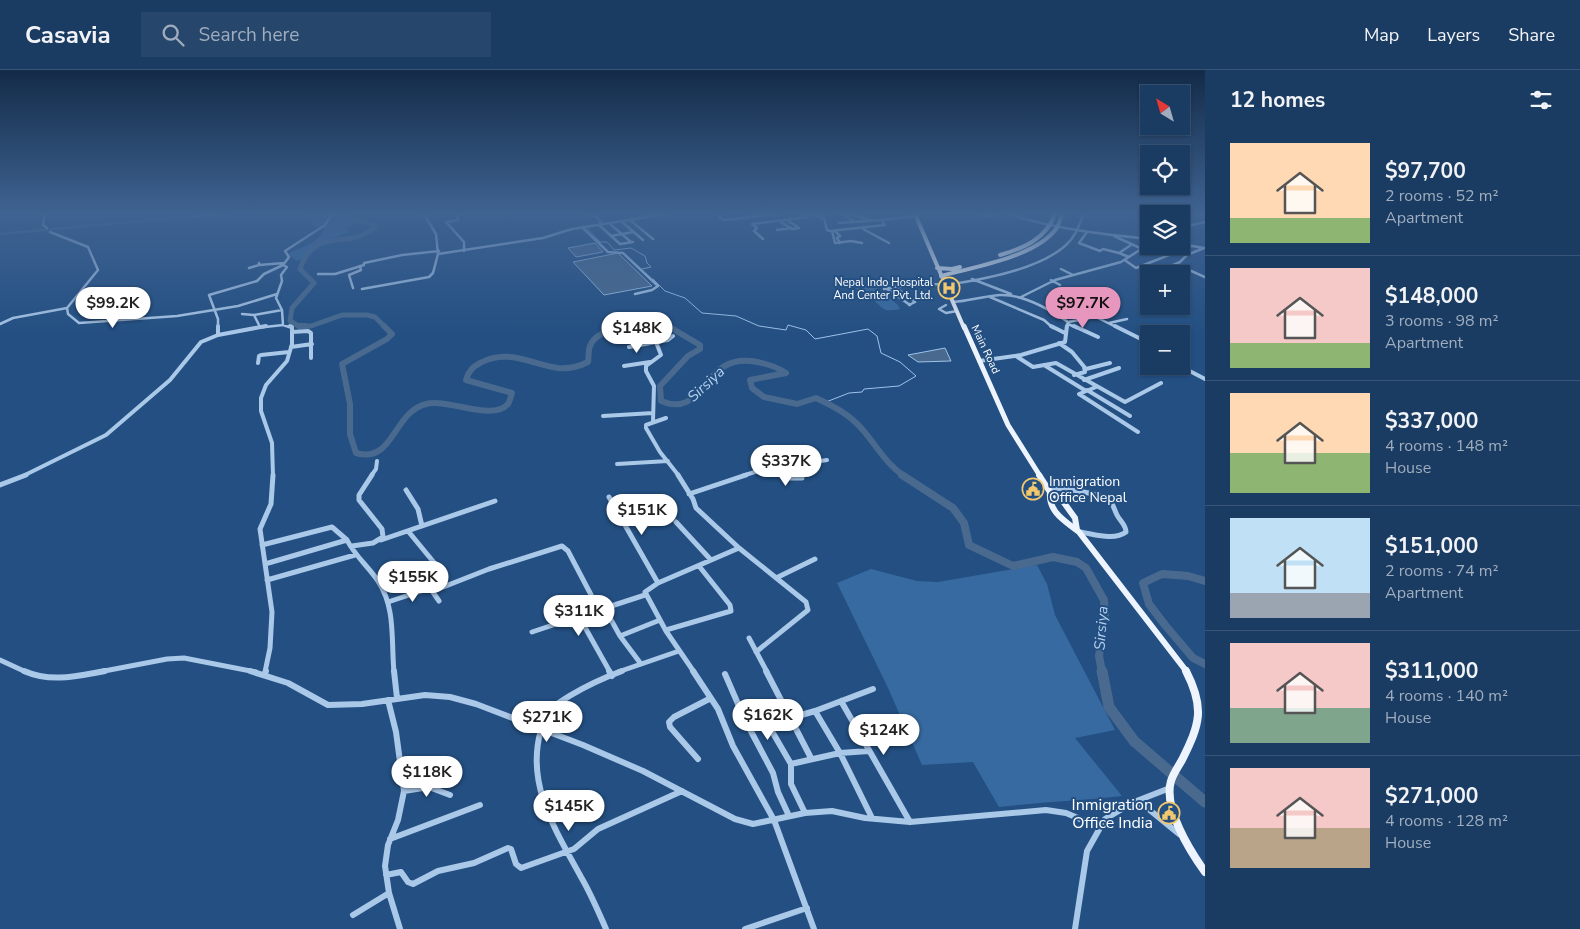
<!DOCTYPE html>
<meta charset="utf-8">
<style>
body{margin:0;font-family:"Nunito Sans",sans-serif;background:#27466b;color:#f1f3f6;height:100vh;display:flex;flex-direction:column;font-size:19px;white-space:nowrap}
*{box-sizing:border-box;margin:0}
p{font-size:16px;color:#9fadbe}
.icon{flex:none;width:28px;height:28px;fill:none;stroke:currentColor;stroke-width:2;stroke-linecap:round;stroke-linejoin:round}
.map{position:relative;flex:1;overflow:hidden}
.panel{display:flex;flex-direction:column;background:#1a3b62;width:375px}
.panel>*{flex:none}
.needle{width:32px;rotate:323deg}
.fabs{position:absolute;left:1140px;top:15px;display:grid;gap:10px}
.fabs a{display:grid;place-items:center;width:50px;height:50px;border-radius:0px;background:#1a3b62;box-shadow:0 1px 4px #0004,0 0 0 1px #385577;font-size:25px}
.price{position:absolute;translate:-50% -42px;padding:0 11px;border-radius:18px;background:#fff;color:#222;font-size:16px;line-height:32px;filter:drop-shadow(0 1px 2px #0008)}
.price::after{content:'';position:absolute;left:50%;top:30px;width:15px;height:11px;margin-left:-8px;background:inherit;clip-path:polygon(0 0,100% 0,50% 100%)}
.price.on{background:#e797bd;color:#111}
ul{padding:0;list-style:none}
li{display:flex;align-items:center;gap:15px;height:125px;padding:0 25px}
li+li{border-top:1px solid #385577}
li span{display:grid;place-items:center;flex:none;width:140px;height:100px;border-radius:0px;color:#555}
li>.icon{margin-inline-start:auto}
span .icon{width:60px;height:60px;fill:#fffc;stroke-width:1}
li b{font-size:21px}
h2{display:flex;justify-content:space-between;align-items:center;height:60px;padding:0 25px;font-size:21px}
header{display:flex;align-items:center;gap:30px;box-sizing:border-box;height:70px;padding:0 25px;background:#1a3b62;border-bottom:1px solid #385577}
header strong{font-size:24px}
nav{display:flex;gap:28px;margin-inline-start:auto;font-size:18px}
.search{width:350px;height:45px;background:#27466b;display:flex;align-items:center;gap:12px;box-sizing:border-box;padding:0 18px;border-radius:0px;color:#9fadbe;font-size:19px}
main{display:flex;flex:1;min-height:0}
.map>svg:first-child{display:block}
.green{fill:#376aa0}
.water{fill:#496a8e;stroke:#9ec3e9}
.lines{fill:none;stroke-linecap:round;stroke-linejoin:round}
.stream{stroke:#9ec3e9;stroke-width:1}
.canal{stroke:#496a8e;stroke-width:2.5}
.river-far3{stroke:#496a8e;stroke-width:5}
.river-far2{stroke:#496a8e;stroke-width:6}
.river-far1{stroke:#496a8e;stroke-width:8}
.river{stroke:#496a8e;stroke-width:11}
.minor-far3{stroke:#aac8e8;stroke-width:2.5}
.minor-far2{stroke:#aac8e8;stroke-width:4}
.minor-far1{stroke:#aac8e8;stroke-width:5}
.minor{stroke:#aac8e8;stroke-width:6}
.major-far3{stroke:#edf4fd;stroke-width:4}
.major-far2{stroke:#edf4fd;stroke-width:5}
.major-far1{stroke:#edf4fd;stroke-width:6}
.major{stroke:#edf4fd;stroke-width:8}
.labels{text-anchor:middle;stroke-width:4;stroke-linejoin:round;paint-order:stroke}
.far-poi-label{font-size:11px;fill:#fff;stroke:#234f82;text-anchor:end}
.far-street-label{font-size:11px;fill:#fff;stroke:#234f82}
.poi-label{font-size:14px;fill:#fff;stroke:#234f82;text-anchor:start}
.water-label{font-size:15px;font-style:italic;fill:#b6d2ef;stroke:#234f82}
.near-poi-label{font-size:16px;fill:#fff;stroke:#234f82;text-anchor:end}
</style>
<header>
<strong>Casavia</strong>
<div class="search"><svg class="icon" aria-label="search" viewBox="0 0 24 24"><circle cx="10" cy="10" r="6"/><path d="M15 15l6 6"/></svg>Search here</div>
<nav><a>Map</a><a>Layers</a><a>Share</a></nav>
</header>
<main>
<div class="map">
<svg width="1205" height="859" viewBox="0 0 1205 859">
<rect width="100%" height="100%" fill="#234f82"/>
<!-- green -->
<path class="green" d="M311,144h28l2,4 13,5 -8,6 4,3 -21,7 -23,19 -9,3 -9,-7c14,-8 28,-9 37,-25l-14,-3z
M871,214l27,21 2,4c-21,5 -17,-5 -31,-11 -6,-3 -10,-7 -15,-12z
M1037,495l10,19 8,31 60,115 -40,8 47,58c-41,5 -82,6 -123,11l-26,-45 -51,3 -34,-77 -51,-105 34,-14 46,12 21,1z"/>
<!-- water -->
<path class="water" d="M595,173l8,9 -27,5 -8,-9z
M618,183l34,33 -48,9 -31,-33z
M945,278l6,13 -33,1 -10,-7z"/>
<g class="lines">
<!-- stream -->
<path class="stream" d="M188,147l36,-3
M586,157l14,15h7l7,8 17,-2 14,8 2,7 4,4 -9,2
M653,209l12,12 20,7 17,15 34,3 23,10 27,4 2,-5 18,5 9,9 53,-10 9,7 4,17 19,9 16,14 -17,10 -35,3 -2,3 -13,1 -23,9"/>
<!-- canal -->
<path class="canal" d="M0,164l185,-17"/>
<!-- river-far3 -->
<path class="river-far3" d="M340,144l5,4 28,6 2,3c-28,25 -60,-3 -75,42l14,14 -22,25 -2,13 10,6 11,-1 31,-11h25l8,2 11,11
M617,258c20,-8 34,-8 54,0"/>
<!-- river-far2 -->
<path class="river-far2" d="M299,256h7
M384,256l8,8 -5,5 -45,25 8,40v30l6,19c38,11 37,-41 70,-49 21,-6 67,18 82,0 2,-3 3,-8 4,-11l-46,-13c2,-8 6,-13 14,-17 27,-15 51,1 78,5 11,1 20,-1 30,-6 1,-5 0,-11 2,-16 4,-12 21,-16 31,-20
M668,256l32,19v4l-12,7 -28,30 1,15c46,19 39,-50 96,-39 11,2 20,5 29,11l-36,7 2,8 12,9 33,7 19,-6c17,8 33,16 46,31 14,16 24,35 42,47"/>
<!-- river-far1 -->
<path class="river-far1" d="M902,405l51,33 11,15 5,22 44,21 40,-9 24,5 9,6 18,32 1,14 -6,42 3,16
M1205,511l-17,-5 -26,-2 -19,9 6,21 16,21 28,33 12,6"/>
<!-- river -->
<path class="river" d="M1102,601l7,36 25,34 71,61"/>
<!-- minor-far3 -->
<path class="minor-far3" d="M45,144l-2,11 4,3
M424,144l12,20 2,20 105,-16 29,-9 94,-15
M458,144v6l-12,2 18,20v9
M589,144l9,4 3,5 -2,1
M720,144l-1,3 5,3 52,-6
M812,144l13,5
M823,144l4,16 3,1 55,-6 -4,-5 35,-4
M843,144l11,8
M849,144l22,6
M981,144l6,3 8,-3
M1009,144c46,15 92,20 140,25
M630,150l23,19
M621,151l22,19
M781,152l11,7 7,-1 -12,-8
M609,153l22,19
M839,153l42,-3
M599,155l21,19 13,-2
M582,157l26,25 15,1 35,33 -6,4 -17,4
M1181,158l24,-6
M863,159l26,14
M777,160l14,-2
M832,161l3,12 16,-2 11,2
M835,161l5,5 -3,2 3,5
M50,162l38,15 10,23 -31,38 1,6 11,9 98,-7 61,-10 39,-12
M1087,162l-8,11 21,8 3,-2 16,4
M611,166l22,-4
M1114,166l26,12
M763,169l-9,-8 3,-3 -5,-4 55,-7 -5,-3
M1181,174l23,4
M1154,176l13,6
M1129,187l-10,-4 12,-8
M1126,191l10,7 56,-22
M259,193v2l25,-2
M283,195l4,2 -6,8 1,6 -6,17 6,12 1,15
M1178,195l27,12
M249,198l10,-3
M1061,199l12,6
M1183,201l-10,-6 7,-3 7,-7 17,-7
M318,204h17l29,-9v-2l38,-8 37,-4
M972,209l39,15
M1051,210l9,5
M945,215c36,-5 94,-15 121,-40 9,-8 14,-20 17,-31
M895,217l20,15 -6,3
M353,218l-4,-13 12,-5 -1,-4
M362,219l67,-12 4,-4 5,-19
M884,219l25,-4 36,-1
M887,219l23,16
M990,227l54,23 9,8
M1021,227l34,-17 66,-18 28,-18
M953,232c16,-1 31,-6 47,-7 23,-1 49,14 68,27l-2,6
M946,235l-7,4 7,4 11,-2
M1111,239l-19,6 26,13
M242,244l12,1 28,-5
M254,245l6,12
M1068,252l27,-5
M1109,253l18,-4
M0,254l13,-6 54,-10
M1068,254l9,4
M218,258v-9l-9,-24 48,-14 7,-7 19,-9 6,-8 -4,-6 40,-26 7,-11
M256,258l27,-3 9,3"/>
<!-- minor-far2 -->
<path class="minor-far2" d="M218,256v9
M1051,256l14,7
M1074,256l24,11
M1115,256l34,17
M292,262l16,-1 3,2v25
M1059,273l13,9 14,17 24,-6
M291,277l21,-3
M629,277l27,-5
M1016,286l17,11 23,-4 69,39 36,-19
M979,291l42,-6 44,-13 2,-16
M258,293l1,-7 2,-1 28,-3
M1044,295l42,26
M624,296l26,-4
M1180,296l25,13
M1074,305l11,-3 -1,-5
M1084,310l35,-12
M1096,317l-17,7 59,38
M1087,320l43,26
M603,346l50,-3
M666,348l-20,7v3l14,24 19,24
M653,351l1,-35 -8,-15v-5l15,-11 -5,-13 12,-2 5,-4
M617,394l51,-3
M782,398l6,8
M23,406l83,-41 64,-55 31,-38 17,-7 48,-9
M273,406l-1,-33 -11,-32v-13l5,-13 21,-24 5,-17v-17l-2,-1
M371,406l5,-7 1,-8
M742,406l16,-5 69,-11"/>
<!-- minor-far1 -->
<path class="minor-far1" d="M678,405l15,24 3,9 43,40 -81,35 -13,9 21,39 28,41
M787,405l2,3h13
M0,415l26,-10
M1047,417c14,2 58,5 65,17 2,3 3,7 5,11 3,6 9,10 9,17 -12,9 -32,2 -46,0
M406,420l12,19 4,17
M689,424l57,-19
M609,427l49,86
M676,452l35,38
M408,461l28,34
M381,470l114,-39
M262,475l70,-18 15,13
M352,476l21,-3 10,-6 -1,-8 -23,-29v-5l13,-20
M739,478l67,54 2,8 -52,42
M265,494l82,-24c8,16 21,26 31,41 18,27 13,60 16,91
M776,508l39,-19
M267,510l88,-25
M433,521l56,-22 73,-23 6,5 31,59 46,-15
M388,532l42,-14 9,13
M605,539l15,27 21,28
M666,560l65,-19 -1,-6 -31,-39
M532,562l39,-13h6l5,3 28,50
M620,566l40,-16
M749,568l18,34
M0,590l26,12
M99,602l68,-13 17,-1 72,14
M265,602l5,-24 2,-36 -12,-83 11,-25 2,-29
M618,602l61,-21"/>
<!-- minor -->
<path class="minor" d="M24,601c27,12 53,5 81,0
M250,601l38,12 40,22 34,-1 63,-9 25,2 26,7 107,41 60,26 92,48 18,5 52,-11 27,-2 33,7 45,4 136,-12 20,3 33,14
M394,601l3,27
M609,601l3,5
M693,601l25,38 15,37 41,74 40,109
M766,601l45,87
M265,604l1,-3
M725,604l20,46 28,53 5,19 11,24
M388,630l8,32 8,59 -6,29 -10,25 -3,21 4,27 11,36
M841,631l69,121
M756,634l35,60 49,-11 29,-2
M791,648l24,-7
M530,656c27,-26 57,-42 92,-55
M541,660c-16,54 15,101 40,147 10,17 17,34 25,52
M698,689l-28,-32 -1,-5 5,-5 37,-19
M791,694v20l14,29
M404,721l25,-4 21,8
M1134,732l36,-14
M872,748l-32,-65 -25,-42 58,-22
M390,769l90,-34
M386,805l15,-3 7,10 5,2 25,-13 36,-8 34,-15 3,1 5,15 5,4 53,-19 24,-20 84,-38
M353,845l36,-22
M745,859l62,-21
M1075,859l12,-78 18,-32 29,-17 12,5 33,27"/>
<!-- major-far3 -->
<path class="major-far3" d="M915,144l49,114
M1000,185c24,-7 46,-16 55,-41
M937,198l15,1 8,-2
M941,206c33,-9 94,-19 115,-47 3,-4 4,-10 6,-15"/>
<!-- major-far2 -->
<path class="major-far2" d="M964,256l44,99 32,51"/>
<!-- major-far1 -->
<path class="major-far1" d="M1039,405l11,17 12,8 13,18 2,12
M1050,422c-2,20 15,29 29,40l108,140"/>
<!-- major -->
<path class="major" d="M1186,601c19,37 14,53 -4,89 -4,7 -9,14 -11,21 -8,27 19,70 34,91"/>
</g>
<!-- sky -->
<linearGradient id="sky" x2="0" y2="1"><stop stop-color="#132b48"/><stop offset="0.54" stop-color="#3f6392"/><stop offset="1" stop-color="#3f6392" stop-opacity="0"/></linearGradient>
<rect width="1205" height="265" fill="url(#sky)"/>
<!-- icons -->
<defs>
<g id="hospital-ring" transform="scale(1.125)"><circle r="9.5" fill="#234f82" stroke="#f3c86d" stroke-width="1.5"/><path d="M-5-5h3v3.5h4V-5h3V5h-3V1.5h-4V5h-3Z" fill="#f3c86d"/></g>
<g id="civic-ring" transform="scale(1.125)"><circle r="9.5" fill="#234f82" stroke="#f3c86d" stroke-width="1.5"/><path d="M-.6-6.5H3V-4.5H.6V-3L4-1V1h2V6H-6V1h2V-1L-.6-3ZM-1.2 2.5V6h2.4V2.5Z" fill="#f3c86d"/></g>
</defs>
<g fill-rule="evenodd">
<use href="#hospital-ring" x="949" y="218"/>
<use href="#civic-ring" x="1033" y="419"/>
<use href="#civic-ring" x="1169" y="743"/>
</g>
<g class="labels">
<!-- far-poi labels -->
<g class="far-poi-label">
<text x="933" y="216">Nepal Indo Hospital<tspan x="933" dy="13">And Center Pvt. Ltd.</tspan></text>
</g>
<!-- far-street labels -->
<g class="far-street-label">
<text transform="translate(986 279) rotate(65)" y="4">Main Road</text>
</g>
<!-- poi labels -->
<g class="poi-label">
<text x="1049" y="416">Inmigration<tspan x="1049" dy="16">Office Nepal</tspan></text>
</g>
<!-- water labels -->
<g class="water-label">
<text transform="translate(706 314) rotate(-43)" y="5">Sirsiya</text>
<text transform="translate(1101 558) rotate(-86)" y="5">Sirsiya</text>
</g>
<!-- near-poi labels -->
<g class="near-poi-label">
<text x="1153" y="740">Inmigration<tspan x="1153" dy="18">Office India</tspan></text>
</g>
</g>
</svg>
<div class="fabs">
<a><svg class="needle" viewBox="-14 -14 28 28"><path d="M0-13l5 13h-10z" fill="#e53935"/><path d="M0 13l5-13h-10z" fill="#9fadbe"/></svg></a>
<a><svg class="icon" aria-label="locate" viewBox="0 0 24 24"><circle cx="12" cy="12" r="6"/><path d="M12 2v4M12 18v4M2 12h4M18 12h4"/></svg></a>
<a><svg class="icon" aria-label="layers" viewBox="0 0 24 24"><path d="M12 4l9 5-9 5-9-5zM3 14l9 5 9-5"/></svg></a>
<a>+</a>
<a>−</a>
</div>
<b class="price" style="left:113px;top:259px">$99.2K</b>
<b class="price on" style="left:1083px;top:259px">$97.7K</b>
<b class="price" style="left:637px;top:284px">$148K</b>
<b class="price" style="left:786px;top:417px">$337K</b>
<b class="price" style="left:642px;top:466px">$151K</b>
<b class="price" style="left:413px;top:533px">$155K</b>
<b class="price" style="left:579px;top:567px">$311K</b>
<b class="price" style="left:768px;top:671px">$162K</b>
<b class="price" style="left:547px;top:673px">$271K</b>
<b class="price" style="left:884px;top:686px">$124K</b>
<b class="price" style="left:427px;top:728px">$118K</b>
<b class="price" style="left:569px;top:762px">$145K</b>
</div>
<section class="panel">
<h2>12 homes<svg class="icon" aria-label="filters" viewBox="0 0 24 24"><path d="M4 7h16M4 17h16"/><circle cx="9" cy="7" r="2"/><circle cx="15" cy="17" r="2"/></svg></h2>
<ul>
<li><span style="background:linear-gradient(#ffd9b3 75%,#8fb573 0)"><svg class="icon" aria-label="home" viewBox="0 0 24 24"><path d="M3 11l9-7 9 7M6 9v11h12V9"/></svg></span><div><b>$97,700</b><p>2 rooms · 52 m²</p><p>Apartment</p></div></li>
<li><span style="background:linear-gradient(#f6c9c9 75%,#8fb573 0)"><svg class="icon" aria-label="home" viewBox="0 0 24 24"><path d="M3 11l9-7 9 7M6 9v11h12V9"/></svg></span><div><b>$148,000</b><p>3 rooms · 98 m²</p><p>Apartment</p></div></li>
<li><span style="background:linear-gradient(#ffd9b3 60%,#8fb573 0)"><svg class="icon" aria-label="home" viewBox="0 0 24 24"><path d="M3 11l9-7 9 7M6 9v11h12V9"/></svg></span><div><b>$337,000</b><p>4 rooms · 148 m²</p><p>House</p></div></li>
<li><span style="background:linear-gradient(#bfe0f5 75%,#9aa5b1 0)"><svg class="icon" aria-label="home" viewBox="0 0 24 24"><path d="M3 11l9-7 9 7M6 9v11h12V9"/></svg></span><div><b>$151,000</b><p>2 rooms · 74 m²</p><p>Apartment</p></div></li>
<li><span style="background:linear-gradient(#f6c9c9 65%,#7fa58c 0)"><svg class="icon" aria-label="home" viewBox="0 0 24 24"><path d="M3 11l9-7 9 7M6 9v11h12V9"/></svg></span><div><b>$311,000</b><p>4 rooms · 140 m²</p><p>House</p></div></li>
<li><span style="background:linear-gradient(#f6c9c9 60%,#b9a48a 0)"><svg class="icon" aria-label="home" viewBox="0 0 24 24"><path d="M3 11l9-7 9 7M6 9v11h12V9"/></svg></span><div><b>$271,000</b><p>4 rooms · 128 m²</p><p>House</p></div></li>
</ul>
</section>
</main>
